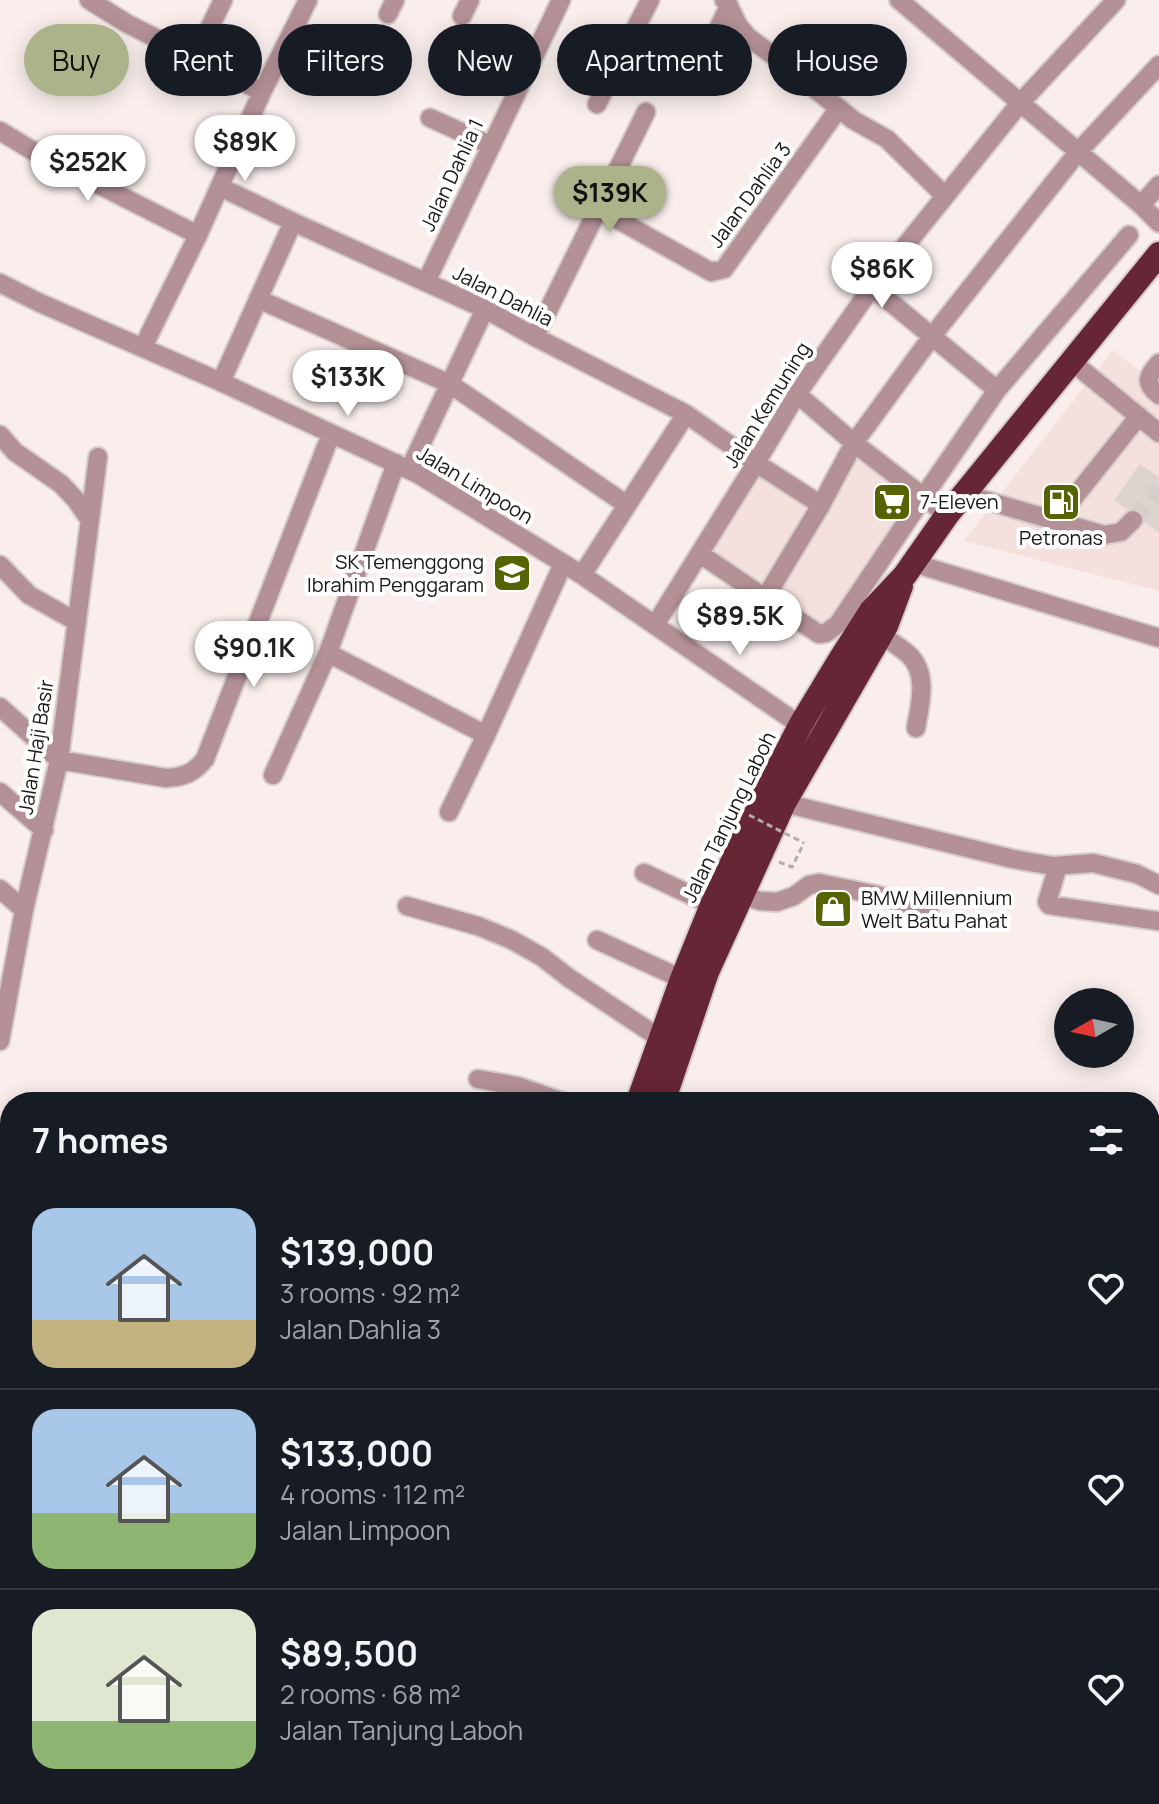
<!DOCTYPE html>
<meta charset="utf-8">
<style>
body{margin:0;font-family:Manrope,sans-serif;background:#20242c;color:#f1f3f6;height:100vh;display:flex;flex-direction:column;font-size:30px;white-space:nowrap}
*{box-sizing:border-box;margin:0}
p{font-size:26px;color:#9ea1a6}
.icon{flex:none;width:44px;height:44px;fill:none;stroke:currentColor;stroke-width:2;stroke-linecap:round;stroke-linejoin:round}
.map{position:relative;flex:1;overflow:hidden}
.details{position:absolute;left:0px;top:1092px;width:1160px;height:712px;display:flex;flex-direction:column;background:#171b24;border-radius:32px 32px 0 0;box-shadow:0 4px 20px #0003}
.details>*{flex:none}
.banner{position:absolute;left:24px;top:24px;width:1112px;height:72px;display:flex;gap:16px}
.needle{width:52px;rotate:261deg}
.tools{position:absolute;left:1054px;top:988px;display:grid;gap:16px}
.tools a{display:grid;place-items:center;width:80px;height:80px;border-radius:50%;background:#171b24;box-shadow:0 4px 20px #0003;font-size:40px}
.price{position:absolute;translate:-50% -68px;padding:0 18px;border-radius:28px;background:#fff;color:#222;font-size:26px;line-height:52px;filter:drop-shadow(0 2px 4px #0008)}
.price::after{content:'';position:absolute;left:50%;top:48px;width:24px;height:18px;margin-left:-12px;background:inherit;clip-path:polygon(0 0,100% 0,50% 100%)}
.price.on{background:#acb289;color:#111}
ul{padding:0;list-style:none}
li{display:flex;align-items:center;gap:24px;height:200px;padding:0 32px}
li+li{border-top:2px solid #363941}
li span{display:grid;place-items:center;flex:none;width:224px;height:160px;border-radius:24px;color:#555}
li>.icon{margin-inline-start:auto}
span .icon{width:96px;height:96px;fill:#fffc;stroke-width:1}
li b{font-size:34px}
h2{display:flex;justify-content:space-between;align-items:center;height:96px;padding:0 32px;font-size:34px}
.pill{padding:0 28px;border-radius:36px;background:#171b24;box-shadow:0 4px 20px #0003;font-size:28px;line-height:72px}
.pill.on{background:#acb289;color:#111}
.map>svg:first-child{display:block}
.built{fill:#f4e0dd}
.building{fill:#ddd3cf}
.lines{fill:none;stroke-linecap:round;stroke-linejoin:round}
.minor-tunnel{stroke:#d8cecc;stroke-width:18;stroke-dasharray:18 9;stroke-linecap:butt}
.minor-casing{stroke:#d5ccca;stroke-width:22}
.major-casing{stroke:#d5ccca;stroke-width:24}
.highway-casing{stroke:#d5ccca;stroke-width:28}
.path{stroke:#b5acaa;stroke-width:3;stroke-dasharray:6 4;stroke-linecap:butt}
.minor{stroke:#b49197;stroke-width:18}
.major{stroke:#7d434e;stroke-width:20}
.highway{stroke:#672635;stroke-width:24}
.path-bridge{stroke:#b5acaa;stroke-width:3;stroke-dasharray:6 4;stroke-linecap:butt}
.labels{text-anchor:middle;stroke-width:8;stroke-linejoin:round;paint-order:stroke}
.street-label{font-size:20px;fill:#1b1716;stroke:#fefefe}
.poi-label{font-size:20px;fill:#1b1716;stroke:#fefefe;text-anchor:start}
</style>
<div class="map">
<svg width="1159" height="1804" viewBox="0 0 1159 1804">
<rect width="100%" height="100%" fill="#f9eeec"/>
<!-- built -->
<path class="built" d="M1113,350l30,23 16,-18v236l-195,-50z
M853,436l76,59 -101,142 -135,-82 61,-100 65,44z
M1150,1262l9,1v466h-9z"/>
<!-- building -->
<path class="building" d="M1140,464l19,13v56l-45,-33z
M612,1794h68l-1,10h-69z"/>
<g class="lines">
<!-- minor-tunnel -->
<path class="minor-tunnel" d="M1133,520l26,-31"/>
<!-- minor casing -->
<g class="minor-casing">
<path id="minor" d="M89,0l39,24 134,68
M724,0l5,6 9,19 10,12 38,28 67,55 34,19 58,57
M899,0l242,205 18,18
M388,14l7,-14
M462,16l8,-16
M195,58l28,-58
M693,82l36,-76
M597,104l53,-104
M430,118l60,27
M0,131l38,23 160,81
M220,187l73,35 192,87 50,28 151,77 70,49 65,42
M1141,205l18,-20
M599,209l112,63 13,-3 115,-161
M426,282l135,-282
M0,283l40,20 181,79 197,92 164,101 228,157
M872,287l125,103
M258,299l192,85 177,121
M535,337l111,-225
M143,347l55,-112 64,-143 46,-92
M1071,361l88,72
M1159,363c-12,14 -15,20 0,32
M221,382l72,-160
M797,394l57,49 93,72
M0,435l15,17 46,32 15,16 13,19
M409,470l76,-161
M964,494l140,41 17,-3 12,-12
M1056,520l83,-104
M700,554l119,80 7,-1 12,-9 86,-128 73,-106 132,-155
M913,563l246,75
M0,565l29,30 48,27
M582,575l104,-161
M765,598l56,-93 33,-62 79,-108 145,-183 81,-87
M655,625l101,-162 41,-69 75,-107 149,-185 95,-102
M881,635c9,6 19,12 27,19 21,19 12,50 8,74
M328,653l158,82 77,-171
M0,707l59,53 107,18c18,-1 28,-5 39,-19l126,-325
M273,775l55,-122 68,-190
M0,792l44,38
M784,803l229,56 40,7 40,-3 44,11 22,11
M449,812l37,-77
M1058,866l-11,36 2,3 110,16
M644,873l68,32
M0,889l24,21
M742,895l18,6 17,1 17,-6 15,-11 10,-2 58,12 52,14
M407,906l71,20 34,14 30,17 27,21 92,61
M597,940l85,39
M0,1041l24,-131 35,-150 39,-303
M478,1079l39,7 46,16
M1150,1247h9
M0,1510l10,7
M0,1619l10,-8
M1150,1742h9
M953,1794l9,10
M30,1804l13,-10
M597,1804l1,-10
M700,1804l1,-10
M869,1804l2,-10
M899,1804v-10"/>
</g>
<!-- major casing -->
<g class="major-casing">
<path id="major" d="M507,1804l1,-10
M527,1804l1,-10"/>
</g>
<!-- highway casing -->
<g class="highway-casing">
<path id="highway" d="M638,1102l44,-123 30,-74 48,-102 41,-79 40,-66 30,-47 34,-36 42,-60 212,-261
M663,1102l44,-130 35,-77 42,-92 102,-177 15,-40
M0,1281l10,7
M0,1317l10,6"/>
</g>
<!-- path -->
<path class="path" d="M779,862l13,5 12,-24"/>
<!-- minor -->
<use href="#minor" class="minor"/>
<!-- major -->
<use href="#major" class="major"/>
<!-- highway -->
<use href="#highway" class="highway"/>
<!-- path-bridge -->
<path class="path-bridge" d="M749,815l55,28"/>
</g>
<!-- icons -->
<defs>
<g id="supermarket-square" transform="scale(2)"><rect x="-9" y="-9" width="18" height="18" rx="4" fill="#576303" stroke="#fefefe"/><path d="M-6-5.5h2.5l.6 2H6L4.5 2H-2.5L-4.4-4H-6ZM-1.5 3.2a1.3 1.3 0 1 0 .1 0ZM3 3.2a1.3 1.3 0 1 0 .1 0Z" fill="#fff"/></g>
<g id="fuel-square" transform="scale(2)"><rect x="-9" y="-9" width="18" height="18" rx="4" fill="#576303" stroke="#fefefe"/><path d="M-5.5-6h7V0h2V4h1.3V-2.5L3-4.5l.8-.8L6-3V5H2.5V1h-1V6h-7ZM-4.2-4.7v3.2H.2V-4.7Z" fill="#fff"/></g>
<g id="school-square" transform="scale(2)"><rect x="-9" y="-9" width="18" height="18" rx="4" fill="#576303" stroke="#fefefe"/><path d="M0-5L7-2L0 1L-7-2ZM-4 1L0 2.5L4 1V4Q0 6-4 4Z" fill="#fff"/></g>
<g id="shop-square" transform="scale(2)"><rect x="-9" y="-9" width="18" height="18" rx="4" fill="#576303" stroke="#fefefe"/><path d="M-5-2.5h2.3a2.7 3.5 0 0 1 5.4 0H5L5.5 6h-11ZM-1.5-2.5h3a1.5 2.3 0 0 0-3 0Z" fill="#fff"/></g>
</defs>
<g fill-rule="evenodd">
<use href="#supermarket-square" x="892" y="502"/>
<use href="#fuel-square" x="1061" y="502"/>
<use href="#school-square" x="512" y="573"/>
<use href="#shop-square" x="833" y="909"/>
</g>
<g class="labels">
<!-- street labels -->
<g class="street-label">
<text transform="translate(452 175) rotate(-65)" y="7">Jalan Dahlia 1</text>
<text transform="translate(750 195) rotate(-54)" y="7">Jalan Dahlia 3</text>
<text transform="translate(503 296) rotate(27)" y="7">Jalan Dahlia</text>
<text transform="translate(767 405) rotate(-58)" y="7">Jalan Kemuning</text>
<text transform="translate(475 485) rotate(31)" y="7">Jalan Limpoon</text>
<text transform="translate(36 747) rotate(-81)" y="7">Jalan Haji Basir</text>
<text transform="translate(729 817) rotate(-64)" y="7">Jalan Tanjung Laboh</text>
</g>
<!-- poi labels -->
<g class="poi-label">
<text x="920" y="509">7-Eleven</text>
<text x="1061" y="545" text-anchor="middle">Petronas</text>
<text x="484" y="569" text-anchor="end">SK Temenggong<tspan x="484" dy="23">Ibrahim Penggaram</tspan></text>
<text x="861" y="905">BMW Millennium<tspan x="861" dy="23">Welt Batu Pahat</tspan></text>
</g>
</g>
</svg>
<div class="tools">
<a><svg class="needle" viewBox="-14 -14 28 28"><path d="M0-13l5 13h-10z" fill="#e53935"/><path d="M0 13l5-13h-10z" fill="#9ea1a6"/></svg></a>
</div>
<b class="price" style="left:245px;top:183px">$89K</b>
<b class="price" style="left:88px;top:203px">$252K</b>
<b class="price on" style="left:610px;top:234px">$139K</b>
<b class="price" style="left:882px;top:310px">$86K</b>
<b class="price" style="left:348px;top:418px">$133K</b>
<b class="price" style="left:740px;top:657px">$89.5K</b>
<b class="price" style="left:254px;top:689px">$90.1K</b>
<div class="banner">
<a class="pill on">Buy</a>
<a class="pill">Rent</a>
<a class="pill">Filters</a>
<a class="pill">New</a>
<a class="pill">Apartment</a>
<a class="pill">House</a>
</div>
<section class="details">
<h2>7 homes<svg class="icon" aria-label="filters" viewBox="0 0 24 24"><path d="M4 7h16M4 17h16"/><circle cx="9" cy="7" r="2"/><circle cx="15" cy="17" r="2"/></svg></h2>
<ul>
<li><span style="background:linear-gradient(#a9c7e8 70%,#c2b280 0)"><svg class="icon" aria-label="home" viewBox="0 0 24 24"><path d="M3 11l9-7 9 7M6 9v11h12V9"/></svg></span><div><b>$139,000</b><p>3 rooms · 92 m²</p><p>Jalan Dahlia 3</p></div><svg class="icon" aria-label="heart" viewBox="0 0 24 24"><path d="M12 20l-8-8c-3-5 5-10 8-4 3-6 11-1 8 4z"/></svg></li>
<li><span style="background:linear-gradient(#a9c7e8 65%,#8fb573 0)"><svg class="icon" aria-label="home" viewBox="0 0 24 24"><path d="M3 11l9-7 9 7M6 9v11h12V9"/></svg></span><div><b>$133,000</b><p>4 rooms · 112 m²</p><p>Jalan Limpoon</p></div><svg class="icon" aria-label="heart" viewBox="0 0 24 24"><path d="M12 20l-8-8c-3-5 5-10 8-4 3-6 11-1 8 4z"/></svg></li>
<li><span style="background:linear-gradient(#dfe7d0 70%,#8fb573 0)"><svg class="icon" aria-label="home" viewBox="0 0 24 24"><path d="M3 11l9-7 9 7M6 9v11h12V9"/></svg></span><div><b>$89,500</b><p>2 rooms · 68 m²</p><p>Jalan Tanjung Laboh</p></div><svg class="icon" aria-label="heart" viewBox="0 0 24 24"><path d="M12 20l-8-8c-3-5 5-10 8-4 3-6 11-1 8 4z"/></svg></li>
</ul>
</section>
</div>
